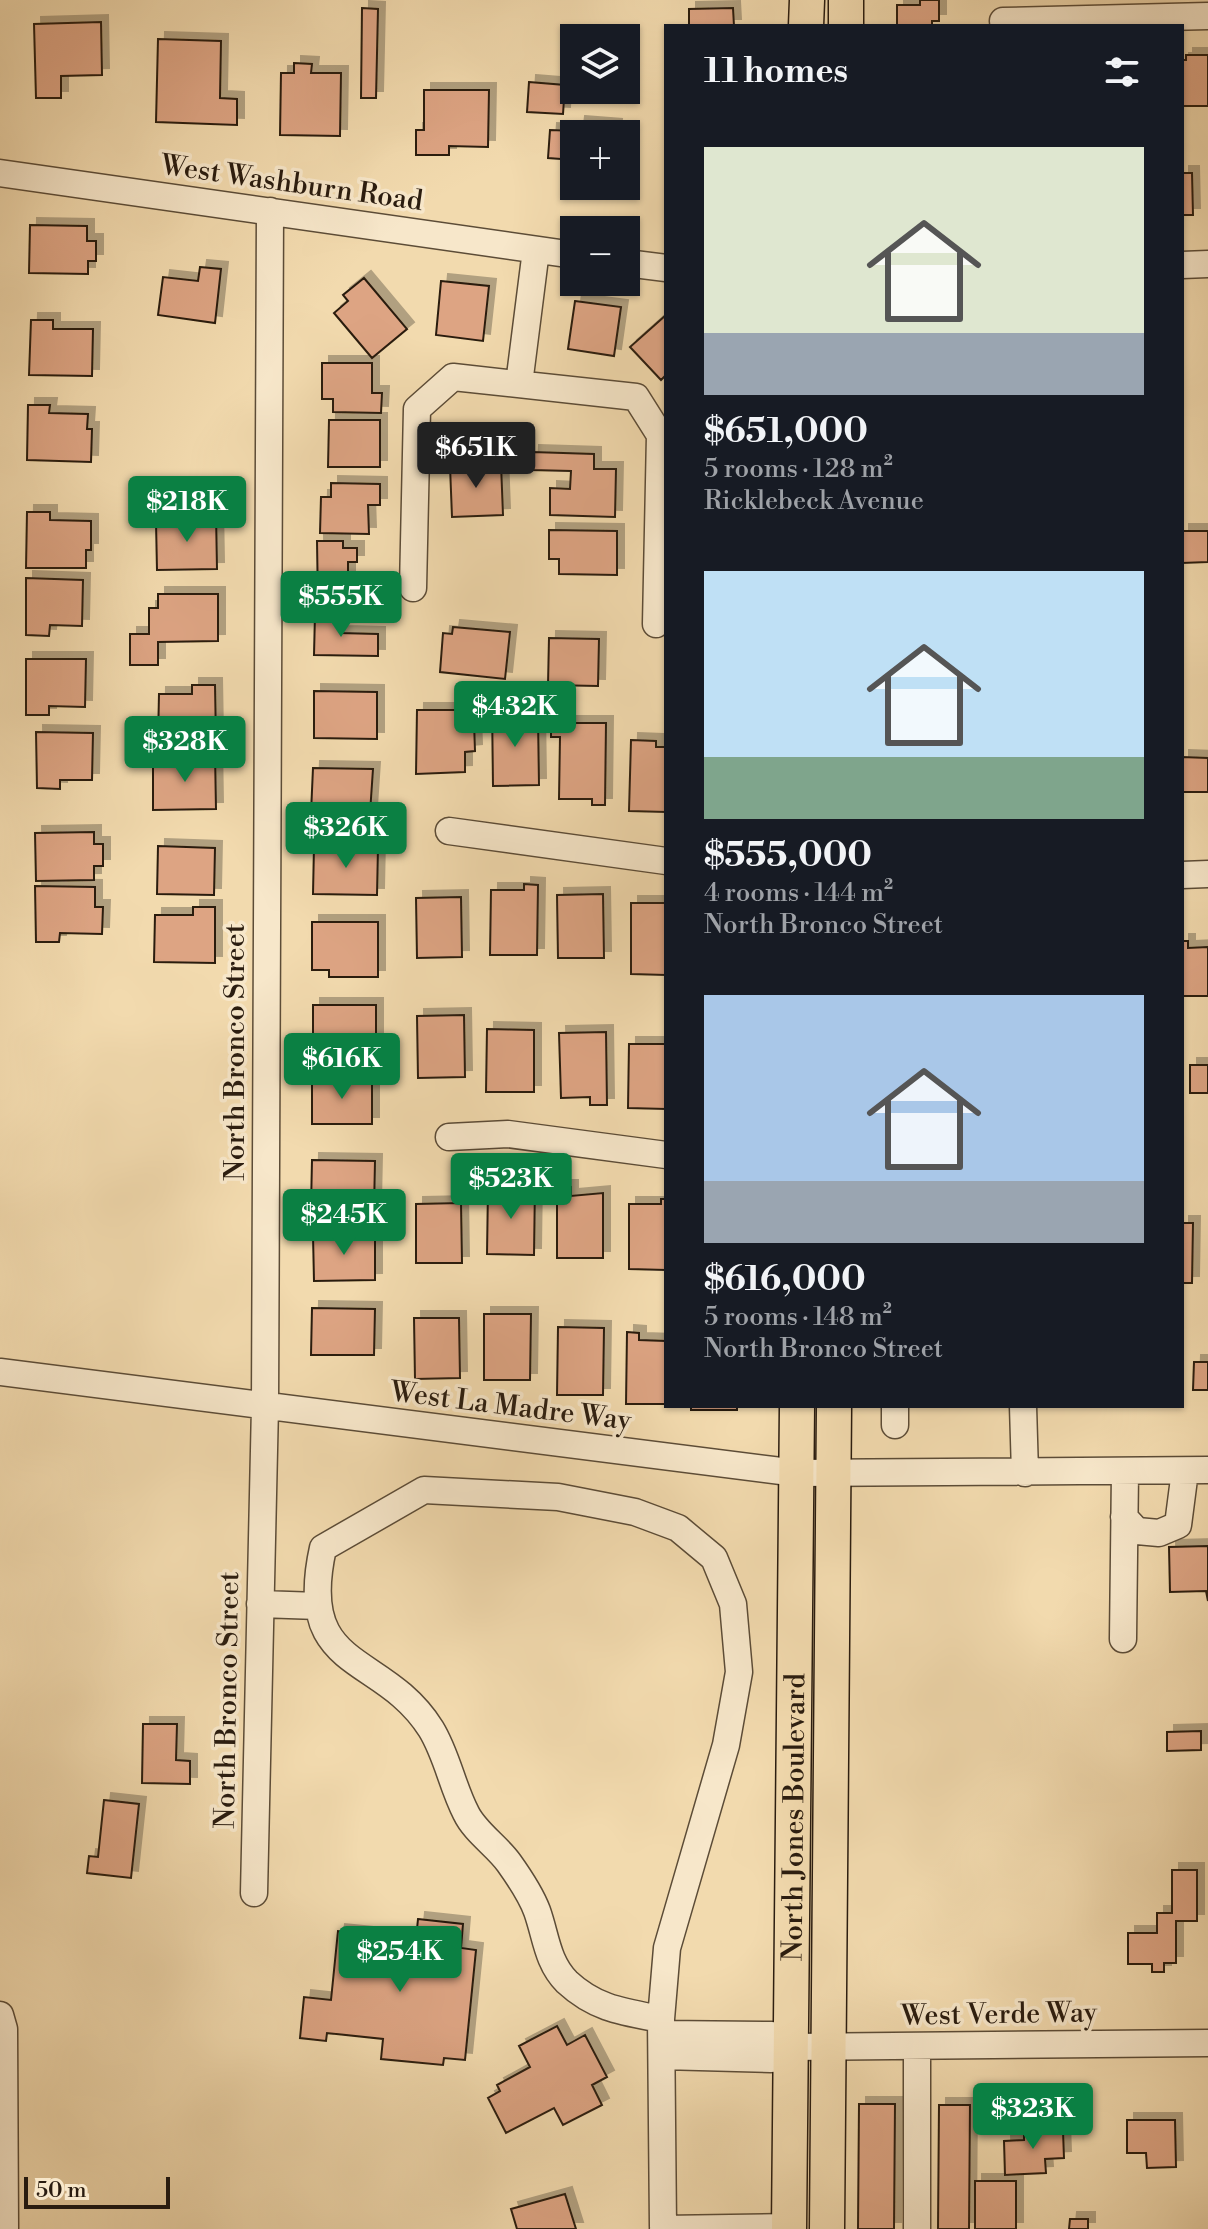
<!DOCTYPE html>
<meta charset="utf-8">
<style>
body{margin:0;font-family:"Libre Bodoni",serif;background:#242831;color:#f1f3f6;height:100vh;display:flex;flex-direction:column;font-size:30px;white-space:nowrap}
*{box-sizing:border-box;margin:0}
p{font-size:26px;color:#9ea1a6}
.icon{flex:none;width:44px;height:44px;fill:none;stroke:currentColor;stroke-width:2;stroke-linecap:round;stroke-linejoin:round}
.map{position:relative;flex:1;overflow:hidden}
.sheet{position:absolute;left:664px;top:24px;width:520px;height:1384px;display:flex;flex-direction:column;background:#171b24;border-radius:0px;box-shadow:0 2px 6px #0004}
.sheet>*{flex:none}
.controls{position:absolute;left:560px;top:24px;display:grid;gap:16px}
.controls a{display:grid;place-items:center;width:80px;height:80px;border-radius:0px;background:#171b24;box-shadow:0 2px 6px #0004;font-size:40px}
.scale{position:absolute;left:24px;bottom:20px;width:146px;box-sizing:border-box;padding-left:8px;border:4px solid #2a1c0f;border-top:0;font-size:22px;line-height:28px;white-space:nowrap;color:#2a1c0f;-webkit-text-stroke:6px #f7e7ca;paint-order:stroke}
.price{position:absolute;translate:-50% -68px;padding:0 18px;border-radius:8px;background:#0b8043;color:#fff;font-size:26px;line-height:52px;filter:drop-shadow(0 2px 4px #0008)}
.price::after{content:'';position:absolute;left:50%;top:48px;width:24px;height:18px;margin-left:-12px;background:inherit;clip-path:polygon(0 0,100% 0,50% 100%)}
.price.current{background:#222;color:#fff}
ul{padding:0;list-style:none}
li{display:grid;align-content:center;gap:16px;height:424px;padding:0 40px}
li span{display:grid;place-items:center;height:248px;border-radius:0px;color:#555}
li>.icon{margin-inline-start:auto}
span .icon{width:144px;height:144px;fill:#fffc;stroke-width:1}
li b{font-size:34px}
h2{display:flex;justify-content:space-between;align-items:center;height:96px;padding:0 40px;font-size:34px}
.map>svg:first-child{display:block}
.building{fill:#dda483;stroke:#2a1c0f;stroke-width:2;filter:url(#shadow)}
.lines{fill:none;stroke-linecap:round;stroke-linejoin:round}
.minor-casing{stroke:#5c4c37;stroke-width:29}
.major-casing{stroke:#2a1c0f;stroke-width:37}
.minor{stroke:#f7e7ca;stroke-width:26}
.major{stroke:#f2daae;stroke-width:34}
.labels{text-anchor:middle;stroke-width:7;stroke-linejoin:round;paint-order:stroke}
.street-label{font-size:28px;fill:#2a1c0f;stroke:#f7e7ca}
</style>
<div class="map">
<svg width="1208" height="2229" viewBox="0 0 1208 2229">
<defs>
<filter id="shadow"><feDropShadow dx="7" dy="-7" stdDeviation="0" flood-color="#0004"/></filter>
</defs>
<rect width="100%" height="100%" fill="#f2daae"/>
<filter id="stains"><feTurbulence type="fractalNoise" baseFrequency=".0025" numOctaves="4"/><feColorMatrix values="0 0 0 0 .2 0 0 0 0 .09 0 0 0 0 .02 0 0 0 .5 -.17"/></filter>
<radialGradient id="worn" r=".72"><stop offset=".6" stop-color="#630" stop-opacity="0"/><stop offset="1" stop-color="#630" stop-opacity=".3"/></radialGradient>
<!-- building -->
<path class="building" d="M920,0h19v21h-7v5h-35v-21h23z
M362,8l16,1 -2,89h-15z
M733,8l1,18h-45v-17z
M101,22l1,53 -41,1v22h-25l-2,-74z
M158,39l63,2 -1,57 17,1v26l-81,-3z
M1186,55h22v51h-26v-46h4z
M294,63l18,1 -1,9h30l-1,63 -60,-1 1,-62h13z
M529,82l36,3 -2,29 -36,-2z
M424,90h65l-1,57 -39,-1v9h-33v-25h8z
M578,123l37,3 -1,8h-40v26l-26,-2 2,-28 27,1z
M1182,173h10l1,42h-11z
M30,225l57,1v15h9v20h-8v13l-59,-1z
M200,267l21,2 -6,54 -57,-8 5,-38 35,4z
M364,278l43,51 -35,29 -38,-45 14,-12 -5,-6z
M441,281l48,5 -6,55 -47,-6z
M575,301l46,6 -7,49 -46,-7z
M666,315v60l-5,5 -31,-33z
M31,320h22v9h40l-1,47 -63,-1z
M322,363h50v30h10l-1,20 -48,-1v-13h-11z
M28,405h22l-1,8 39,1 -1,15h5l-1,33 -64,-2z
M329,420h51v47h-52z
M532,452l62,2v15h22l-1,48 -65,-2v-27l20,1 1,-18 -40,-1z
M501,464l2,51 -51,2 -2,-51z
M331,483l49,1v21h-12l1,29 -49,-1 1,-36h10z
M27,512h23v8l41,1v29h-5v18h-60z
M195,514h21l1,55 -60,1 -1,-48h39z
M549,530l68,1v44l-58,-1v-15h-10z
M1182,531h26v31l-26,1z
M317,541h26v7h14v14h-9v17h9l1,25 -40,1z
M26,578l57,2 -1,46 -32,-1 -1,11 -23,-1z
M158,594h60v47l-60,1v23h-28v-31h19v-26h9z
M315,614l25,1v18l38,1v22l-64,-1z
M453,627l57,5 -5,47 -65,-7 3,-39 9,1z
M549,638l50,1 -1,47 -50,-1z
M26,659h60l-1,48 -36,-1v9h-23z
M192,685h23l1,56h-58l1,-47h33z
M314,691l63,1v47l-63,-1z
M492,705h16v13h30l1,67 -46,1z
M417,710h47v12h10l1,29 -10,1v20l-49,2z
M551,723h55l-1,82h-13v-6h-33l1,-62h-9z
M36,732l57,1 -1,47h-32v9l-23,-1z
M631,740l25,1v6h10v65l-37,-1z
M193,753h22l1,56 -63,1v-48h41z
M1182,757l26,1v34h-26z
M313,768l60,1 -3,44h-59z
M94,832v12h9v22h-9v14l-58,1 -1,-48z
M158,846l57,2 -1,47 -57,-1z
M314,846l64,1 -1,48 -64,-1z
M524,884l14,1 -1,70h-47l1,-65h33z
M35,886l60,1v20h8l-1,27 -42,-1 -1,9h-23z
M603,894l1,64h-46l-1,-63z
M461,897l1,60 -45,1 -1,-60z
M631,903h35v72l-35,-1z
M193,907h22v56l-61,-1 1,-47h38z
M312,922h66v55h-49v-7h-17z
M1182,941h6v7l20,-1v49h-26z
M313,1005h63v45h-63z
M464,1015l1,62 -47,1 -1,-62z
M487,1029l47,1v62h-48z
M606,1032l1,73h-17v-8l-29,1 -2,-65z
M629,1044h37v65l-38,-1z
M1190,1065h18v28h-18z
M312,1078l60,1v45h-60z
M312,1160l63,1 -1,48 -63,-2z
M520,1184h15l-1,71 -47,-1 1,-66 31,1z
M557,1187h14v9l32,-3v65h-46z
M661,1199h5v71l-37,-1v-65h32z
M461,1203l1,60h-46v-59z
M1182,1223h11l-1,60h-10z
M375,1234v46l-61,1 -1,-46z
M312,1308l63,1 -1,46h-63z
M484,1314h47l-1,66h-46z
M414,1318h45l1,60 -45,1z
M558,1327l46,1 -1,67h-46z
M627,1332l12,1v7l27,1v63h-40z
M1194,1362h14v28h-15z
M691,1406h46v4h-46z
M1208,1546v55l-2,-10 -36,1 -1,-45z
M143,1724h34l-1,36 14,1v23l-48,-1z
M1201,1731v19l-34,1v-19z
M104,1800l35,4 -8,74 -44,-5 2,-17 9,1z
M1172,1870h25v51h-21v42h-12v9h-12v-8h-24v-31h29v-20h15z
M418,1919l45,5 -2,24 15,2 -11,110 -21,-2 -1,7 -62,-6 2,-20 -56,-6 -1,8 -26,-3 4,-41 27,3 7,-69 78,8z
M557,2026l10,19 18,-10 22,42 -15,8 10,20 -39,20 -9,-17 -48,25 -18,-35 12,-7 -3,-6 33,-18 -11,-21z
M859,2104h36l-1,125h-36z
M939,2105h31l-1,124h-31z
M1127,2120h48l1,47 -29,1 -1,-15h-19z
M1037,2124v8l26,-1 1,27 -19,1 1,14 -41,2 -1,-34 20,-1v-15z
M975,2181h41v48h-41z
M565,2194l11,35h-59l-6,-20z
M1070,2219h18v10h-19z"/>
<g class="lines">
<!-- minor casing -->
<g class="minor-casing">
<path id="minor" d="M1003,21l205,-5
M0,173l574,82
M626,263l40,5
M1182,265l26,-1
M519,384l17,-134
M413,588l4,-179 36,-32 183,20 24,38 -4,189
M449,831l217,30
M1182,875l26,-1
M449,1137l59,-3 158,21
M0,1372l797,101 411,-3
M895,1406v19
M1023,1406l2,67
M1124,1517l13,14 22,2 19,-8 7,-54
M260,1604l58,2
M1123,1639l2,-167
M254,1893l11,-487 5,-1195
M0,2015l4,14 1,200
M661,2019c-37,-7 -65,-10 -94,-37 -20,-20 -21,-46 -30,-71 -6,-16 -18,-34 -28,-48 -12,-17 -34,-31 -43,-50 -14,-27 -19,-58 -35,-84 -49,-78 -136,-55 -108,-181l101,-58 134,7 77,15 43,16 36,30 19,46 6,68 -13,73 -59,203 -6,71 2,207
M662,2034l110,1 19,12
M917,2046v183
M662,2056l109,3 20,-12 417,-4
M663,2229l126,-2"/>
</g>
<!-- major casing -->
<g class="major-casing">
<g id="major">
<path d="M806,26l1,-26"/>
<path d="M846,26v-26"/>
<path id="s1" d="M789,2229l8,-823"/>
<path d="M827,2229l7,-823"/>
</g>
</g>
<!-- minor -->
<use href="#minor" class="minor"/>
<!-- major -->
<use href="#major" class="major"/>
</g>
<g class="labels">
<!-- street labels -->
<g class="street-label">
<text transform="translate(292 182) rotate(8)" y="10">West Washburn Road</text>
<text transform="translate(234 1052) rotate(-90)" y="10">North Bronco Street</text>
<text transform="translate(511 1405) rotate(7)" y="10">West La Madre Way</text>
<text transform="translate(226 1700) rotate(-89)" y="10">North Bronco Street</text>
<text dy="10" stroke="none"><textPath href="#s1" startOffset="412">North Jones Boulevard</textPath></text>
<text transform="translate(999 2013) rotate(-1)" y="10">West Verde Way</text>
</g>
</g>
<rect width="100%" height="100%" filter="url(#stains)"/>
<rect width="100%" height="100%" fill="url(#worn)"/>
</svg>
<div class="controls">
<a><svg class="icon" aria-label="layers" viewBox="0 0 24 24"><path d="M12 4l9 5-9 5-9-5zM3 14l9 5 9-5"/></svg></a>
<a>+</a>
<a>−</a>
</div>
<div class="scale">50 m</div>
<b class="price current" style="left:476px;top:490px">$651K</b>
<b class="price" style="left:187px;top:544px">$218K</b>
<b class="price" style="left:341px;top:639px">$555K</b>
<b class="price" style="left:515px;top:749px">$432K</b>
<b class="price" style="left:185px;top:784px">$328K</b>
<b class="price" style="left:346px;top:870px">$326K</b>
<b class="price" style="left:342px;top:1101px">$616K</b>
<b class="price" style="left:511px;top:1221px">$523K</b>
<b class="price" style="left:344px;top:1257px">$245K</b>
<b class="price" style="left:400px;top:1994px">$254K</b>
<b class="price" style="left:1033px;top:2151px">$323K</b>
<section class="sheet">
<h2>11 homes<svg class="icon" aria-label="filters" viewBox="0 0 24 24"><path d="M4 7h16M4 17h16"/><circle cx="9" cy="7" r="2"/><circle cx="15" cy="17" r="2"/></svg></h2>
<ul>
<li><span style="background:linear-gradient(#dfe7d0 75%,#9aa5b1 0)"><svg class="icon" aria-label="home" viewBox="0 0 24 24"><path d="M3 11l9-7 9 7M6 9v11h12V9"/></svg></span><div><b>$651,000</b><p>5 rooms · 128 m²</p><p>Ricklebeck Avenue</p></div></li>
<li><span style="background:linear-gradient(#bfe0f5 75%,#7fa58c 0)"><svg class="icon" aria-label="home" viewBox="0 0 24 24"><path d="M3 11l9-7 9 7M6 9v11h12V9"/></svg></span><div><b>$555,000</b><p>4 rooms · 144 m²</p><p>North Bronco Street</p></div></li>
<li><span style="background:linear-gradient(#a9c7e8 75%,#9aa5b1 0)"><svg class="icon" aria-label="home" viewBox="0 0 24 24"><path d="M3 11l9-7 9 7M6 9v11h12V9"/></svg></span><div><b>$616,000</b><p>5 rooms · 148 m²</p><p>North Bronco Street</p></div></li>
</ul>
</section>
</div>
